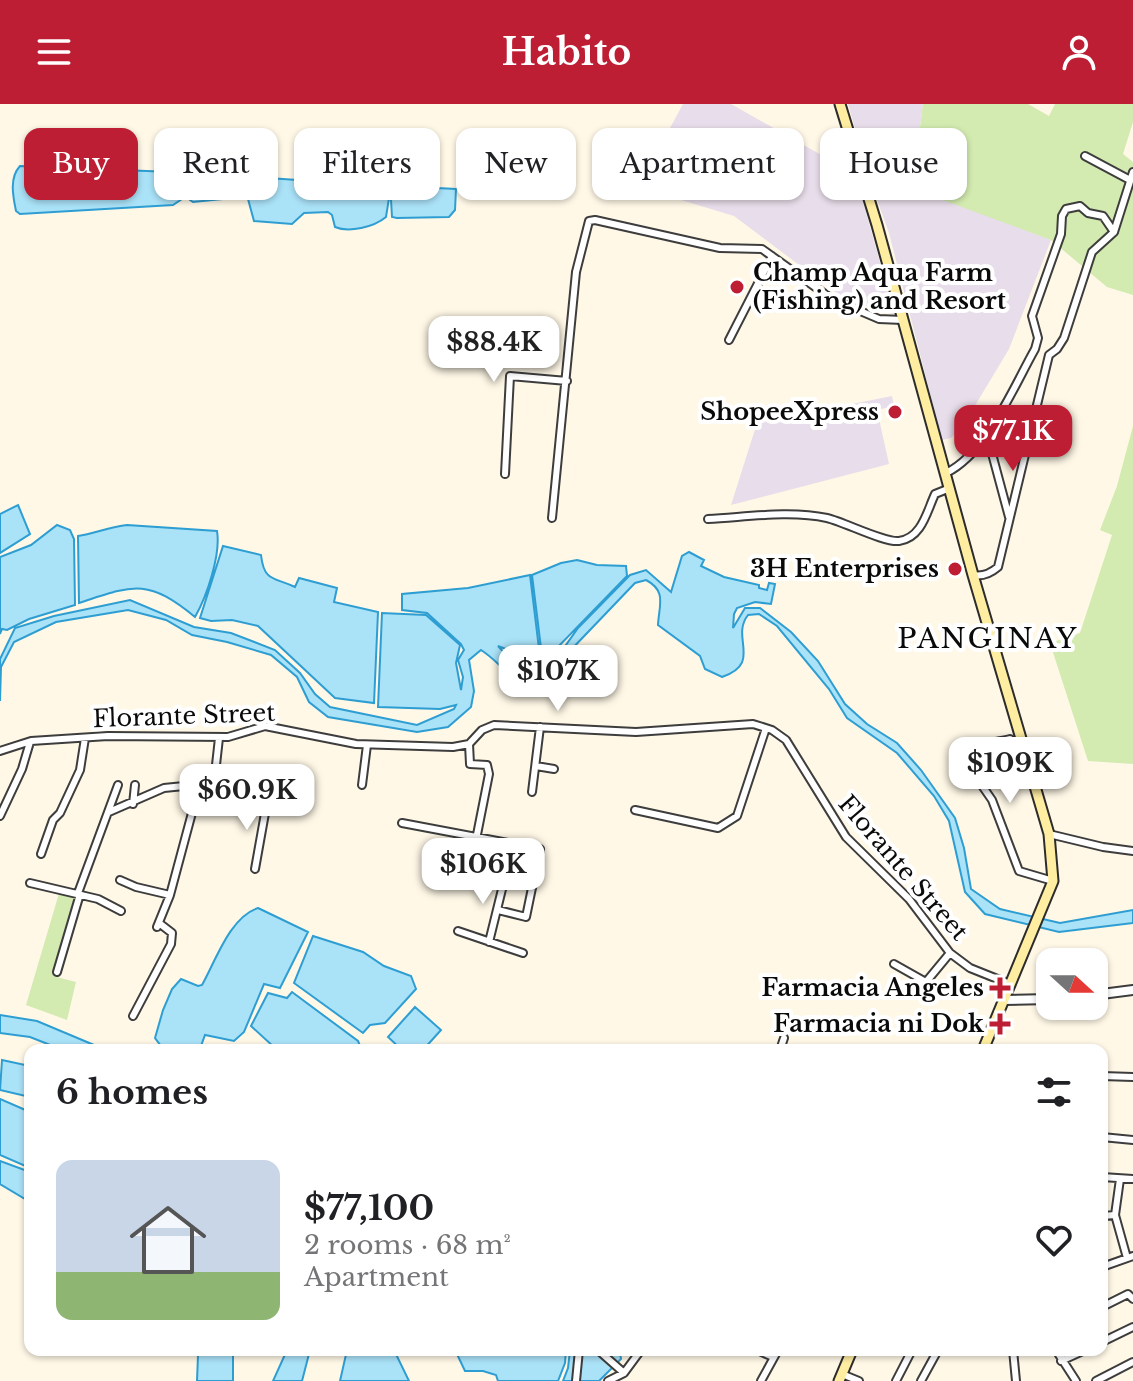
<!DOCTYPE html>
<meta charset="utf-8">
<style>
body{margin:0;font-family:"Libre Baskerville",serif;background:#f2f2f2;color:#202124;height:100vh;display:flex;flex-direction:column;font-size:30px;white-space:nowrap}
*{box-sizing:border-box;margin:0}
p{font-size:26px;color:#757577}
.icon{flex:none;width:44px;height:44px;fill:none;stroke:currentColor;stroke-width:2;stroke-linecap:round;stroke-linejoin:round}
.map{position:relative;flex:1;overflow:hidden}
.drawer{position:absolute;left:24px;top:940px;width:1084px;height:312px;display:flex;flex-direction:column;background:#fff;border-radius:16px;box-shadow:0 2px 6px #0004}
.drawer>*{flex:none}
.top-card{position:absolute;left:24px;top:24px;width:1086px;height:72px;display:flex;gap:16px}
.needle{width:52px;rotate:111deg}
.controls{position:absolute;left:1036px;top:844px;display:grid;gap:16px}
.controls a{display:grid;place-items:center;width:72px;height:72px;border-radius:16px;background:#fff;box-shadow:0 2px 6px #0004;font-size:40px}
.price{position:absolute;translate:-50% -68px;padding:0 18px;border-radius:16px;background:#fff;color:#222;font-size:26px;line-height:52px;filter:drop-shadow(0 2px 4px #0008)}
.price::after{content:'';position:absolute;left:50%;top:48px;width:24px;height:18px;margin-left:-12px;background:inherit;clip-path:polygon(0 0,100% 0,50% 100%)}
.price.selected{background:#be1e33;color:#fff}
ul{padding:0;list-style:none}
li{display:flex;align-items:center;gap:24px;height:200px;padding:0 32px}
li+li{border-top:2px solid #e0e0e0}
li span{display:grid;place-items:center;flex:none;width:224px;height:160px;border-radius:16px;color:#555}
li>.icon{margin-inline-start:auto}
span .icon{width:96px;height:96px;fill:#fffc;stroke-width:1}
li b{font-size:34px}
h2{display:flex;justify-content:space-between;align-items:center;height:96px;padding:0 32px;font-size:34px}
.chip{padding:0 28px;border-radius:16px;background:#fff;box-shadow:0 2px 6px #0004;font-size:28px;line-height:72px}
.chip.selected{background:#be1e33;color:#fff}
header{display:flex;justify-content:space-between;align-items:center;height:104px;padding:0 32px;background:#be1e33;color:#fff;font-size:36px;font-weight:700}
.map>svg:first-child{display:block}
.industrial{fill:#e8ddea}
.green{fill:#d3eab0}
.water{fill:#aae2f8;stroke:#2e9ed2;stroke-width:2}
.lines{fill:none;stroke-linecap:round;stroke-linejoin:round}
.minor-casing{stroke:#3d3d3d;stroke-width:10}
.tertiary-casing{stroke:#3d3d3d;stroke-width:12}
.secondary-casing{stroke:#2c2c2c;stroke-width:13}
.minor{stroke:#fff;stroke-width:6}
.tertiary{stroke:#fff;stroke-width:8}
.secondary{stroke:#ffeda2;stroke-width:9}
.poi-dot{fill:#be1e33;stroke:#fff;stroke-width:3}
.labels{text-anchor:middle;stroke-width:8;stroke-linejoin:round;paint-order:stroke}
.poi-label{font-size:24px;font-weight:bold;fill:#0a0a0a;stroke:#fff;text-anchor:end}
.street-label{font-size:24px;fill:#0a0a0a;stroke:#fff}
.quarter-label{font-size:28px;letter-spacing:2px;fill:#0a0a0a;stroke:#fff}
</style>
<header><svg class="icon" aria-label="menu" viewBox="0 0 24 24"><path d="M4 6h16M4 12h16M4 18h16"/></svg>Habito<svg class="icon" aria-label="person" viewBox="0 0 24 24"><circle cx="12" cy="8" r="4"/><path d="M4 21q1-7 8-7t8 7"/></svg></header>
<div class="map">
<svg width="1133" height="1277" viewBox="0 0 1133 1277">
<rect width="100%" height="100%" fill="#fff8e7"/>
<!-- industrial -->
<path class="industrial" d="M683,0h48l124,70 40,141 -52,-17 -109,-82 -96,-29z
M848,0h75l-6,47h-15l-17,12 -21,-3z
M867,68l36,10 148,58 -42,109 -45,75 -13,14 -9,2 -53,-207z
M892,292l2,10 -17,4 12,54 -158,41 26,-82z"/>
<!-- green -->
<path class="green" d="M923,0h105l21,12 6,-12h78v18l-10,32 10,8v133l-26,-8 -56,-47 -184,-68 -3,-12 21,3 17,-12h15z
M1133,322v338l-45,-3 -38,-118 30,-10 32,-98 -12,-5 17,-44z
M60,786l15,4 -22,82 23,6 -9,38 -41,-15z"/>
<!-- water -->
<path class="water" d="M20,62l152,6 11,4 -1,23 -9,6 -153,9 -4,-3c-3,-15 -7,-33 4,-45z
M205,70l29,1 14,4 5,-2 73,5 3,2v10l4,1 4,-12 119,6 -1,21 -6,7 -52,1 -5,-1 -1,-17 -2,-2 -3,19c-12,10 -37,16 -51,10l-3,-12 -4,-3 -24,1 -12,11 -38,-3 -6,-22 -15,-1 -40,4 -3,-2 2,-25z
M18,401l12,29 -30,19v-39z
M57,421l13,5 4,9 1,66 -46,14 -22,11 -5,-1 -2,5v-77l31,-12z
M127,421l90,6c4,23 -10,65 -22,86 -48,-39 -61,-32 -116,-14l-1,-67c17,-3 32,-9 49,-11z
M223,442l38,9c3,27 13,22 34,32l4,-9 38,10 -3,14 44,10 -4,91 -39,-5 -77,-72 -26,-6 -21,1 -11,-3z
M689,448l15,8 -3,6 23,11 35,8v3l8,2 2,-7 6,1 -4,20 -16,-2 -18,6 -3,6 -1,14 12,-20h15l31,24 27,29 27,43 22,20 30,19 24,27 34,48 9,30 7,41 29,20 60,14 73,-13v13l-74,9 -74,-18 -20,-22 -16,-71 -15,-25 -37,-43 -50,-35 -18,-29 -52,-63 -18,-12 -11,1c-18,23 15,48 -26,62l-17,-8 -5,-13 -42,-31c1,-20 9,-34 -12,-45l-11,3 -91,95c-33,10 -38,-12 -63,-28l-12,10 5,31 -3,16 -23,20 -31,5 -89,-15 -19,-15 -12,-25 -26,-22 -44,-13 -35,-7 -26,-15 -38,-10 -72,12 -42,20 -13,25 -1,34v-42l15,-31 39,-12 76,-16 64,27 37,6 44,17 25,23 15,21 15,13 87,18 37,-16 2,-4 -16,4 -62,-2 4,-94 44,2 34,30 -4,18 5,27 2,-13 -5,-17 6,-10 -3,-6 -34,-31 -25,-3v-16l66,-6 62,-13 10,82 -17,4 -12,-10 -13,-5 10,11 8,15 25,1 15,-14 22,-31 52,-53 16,-5 25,22 11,-36z
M577,456l20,5 29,1 1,10 -71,73 -14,7 -10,-81 29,-12z
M258,804l50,24 -28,56 -16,-4 -20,48 -10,9 -29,-6 -4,11 5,4h-42l-9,-12 8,-28 9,-21 9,-10 17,7 4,-1c14,-25 28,-68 56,-77z
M313,832l50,16 21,14 27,10 5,13 -31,34 -15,2 -7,8 -69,-50z
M292,888l66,49 3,7 -2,2 -84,-2 -24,-22 17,-33 19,5z
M415,903l26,23 -18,20h-21l-14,-13z
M0,911l37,6 69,29h-43l-33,-13 -30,-4z
M2,956l28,6v31l-30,-7z
M0,995l30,13v56l-30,-13z
M0,1057l30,11v30l-30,-18z
M219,1246h14v31h-36l1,-26z
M287,1246h23l-8,31h-29z
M347,1246h47l15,31h-69z
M455,1246h111l-1,13 -7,18h-60l-2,-6 -13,-4h-18z
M570,1246h46l4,3 1,6 -22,22h-36l5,-13z"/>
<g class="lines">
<!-- minor casing -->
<g class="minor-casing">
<path id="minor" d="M1085,52l45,24
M1114,128l19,-60
M729,236l43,-84
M987,331l22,82
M946,369c41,-20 67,-85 89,-124l3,-11 -6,-22 29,-82 1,-18 4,-7 14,-3 8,7 15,3 11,16 -22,20 -28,86 -7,11 -8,6 -51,212c-7,6 -15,10 -25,8
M505,370l5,-98 57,5
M552,414l24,-246 13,-51 6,-1 125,28 42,1 70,50 47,20 24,1
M708,415c39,-2 82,-9 119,-1 17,4 58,25 72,23 23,-3 28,-30 36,-47l15,-6
M219,634l-5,45 5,8 67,15
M1010,635c-16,4 -40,4 -45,22l27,39 27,71 34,10
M469,640l1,20 17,1 2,9 -19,96 63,13
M0,647l31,-10 77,-5 120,1 37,-11 91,18 97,3 16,-3 13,-14 12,-5 142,7 117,-8 19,6 14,10 60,97 63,62 41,54 20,15 40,16
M536,662l18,3
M362,681l5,-40
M532,688l8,-65
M133,700l2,-19
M635,706l83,18 19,-12 29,-88
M109,708l55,-24 50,-5
M0,712l22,-47 8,-27
M402,719l138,26 -14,68 -28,-7
M1049,730l54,13 30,4
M41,750l12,-34 7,-7 20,-43 5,-32
M255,765l12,-67
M120,776l16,7 34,8
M30,779l68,16 23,12
M78,789l40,-108
M157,823l13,-32 30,-112
M458,827l65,22
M489,838l16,-65
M894,860l32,18 24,-29
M57,868l23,-78
M133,912l38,-72 1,-11 -13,-10
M780,946l4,-12
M1102,972l31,1
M1102,1033l31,3
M1102,1073l31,2
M1120,1075l-5,36 12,43
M1102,1112l13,-1
M1102,1163l31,-11
M1102,1203l26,-13 5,5
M1102,1238l31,-15
M598,1246l26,23
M757,1246l16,7
M1013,1246l3,31
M1056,1246l20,31
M1061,1257l24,-11
M842,1270l17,7
M576,1277l3,-31
M608,1277l16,-8 17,-23
M761,1277l17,-31
M896,1277l16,-31
M921,1277l17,-31
M1096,1277l37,-19"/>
</g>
<!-- tertiary casing -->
<g class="tertiary-casing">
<path id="tertiary" d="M1094,891l39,-5
M1004,896l46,-1"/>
</g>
<!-- secondary casing -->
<g class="secondary-casing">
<path id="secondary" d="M840,0l37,121 96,350 76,259 4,47 -70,169
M839,1277l13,-31"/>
</g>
<!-- minor -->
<use href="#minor" class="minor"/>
<!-- tertiary -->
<use href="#tertiary" class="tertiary"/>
<!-- secondary -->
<use href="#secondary" class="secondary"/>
</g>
<!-- markers -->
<g class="poi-dot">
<circle cx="737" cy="183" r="8"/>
<circle cx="895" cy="308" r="8"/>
<circle cx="955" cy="465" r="8"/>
<path d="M996 872h8v8h8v8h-8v8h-8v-8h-8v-8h8z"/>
<path d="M996 908h8v8h8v8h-8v8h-8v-8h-8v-8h8z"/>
</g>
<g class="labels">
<!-- poi labels -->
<g class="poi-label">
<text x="753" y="177" text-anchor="start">Champ Aqua Farm<tspan x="753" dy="28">(Fishing) and Resort</tspan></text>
<text x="879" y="316">ShopeeXpress</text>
<text x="939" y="473">3H Enterprises</text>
<text x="984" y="892">Farmacia Angeles</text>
<text x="984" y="928">Farmacia ni Dok</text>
</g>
<!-- street labels -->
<g class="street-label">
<text transform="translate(184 612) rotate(-2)" y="8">Florante Street</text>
<text transform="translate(903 764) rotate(49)" y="8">Florante Street</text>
</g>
<!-- quarter labels -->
<g class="quarter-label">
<text x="988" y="544">PANGINAY</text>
</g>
</g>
</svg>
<div class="controls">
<a><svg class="needle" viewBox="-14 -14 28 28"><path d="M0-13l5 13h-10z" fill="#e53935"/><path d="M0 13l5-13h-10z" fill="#757577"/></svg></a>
</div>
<b class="price" style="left:494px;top:280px">$88.4K</b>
<b class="price selected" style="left:1013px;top:369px">$77.1K</b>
<b class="price" style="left:558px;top:609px">$107K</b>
<b class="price" style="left:1010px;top:701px">$109K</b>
<b class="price" style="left:247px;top:728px">$60.9K</b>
<b class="price" style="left:483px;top:802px">$106K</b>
<div class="top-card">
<a class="chip selected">Buy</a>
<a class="chip">Rent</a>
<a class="chip">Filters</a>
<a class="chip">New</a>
<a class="chip">Apartment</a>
<a class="chip">House</a>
</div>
<section class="drawer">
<h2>6 homes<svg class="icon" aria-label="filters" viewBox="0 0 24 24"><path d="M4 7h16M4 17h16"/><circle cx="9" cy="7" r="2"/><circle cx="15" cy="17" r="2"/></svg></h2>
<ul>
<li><span style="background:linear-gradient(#c9d6e8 70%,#8fb573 0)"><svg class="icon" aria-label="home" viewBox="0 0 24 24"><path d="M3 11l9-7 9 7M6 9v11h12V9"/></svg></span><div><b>$77,100</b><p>2 rooms · 68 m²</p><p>Apartment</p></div><svg class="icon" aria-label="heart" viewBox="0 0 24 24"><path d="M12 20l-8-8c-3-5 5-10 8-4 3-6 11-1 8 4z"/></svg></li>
</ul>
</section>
</div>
